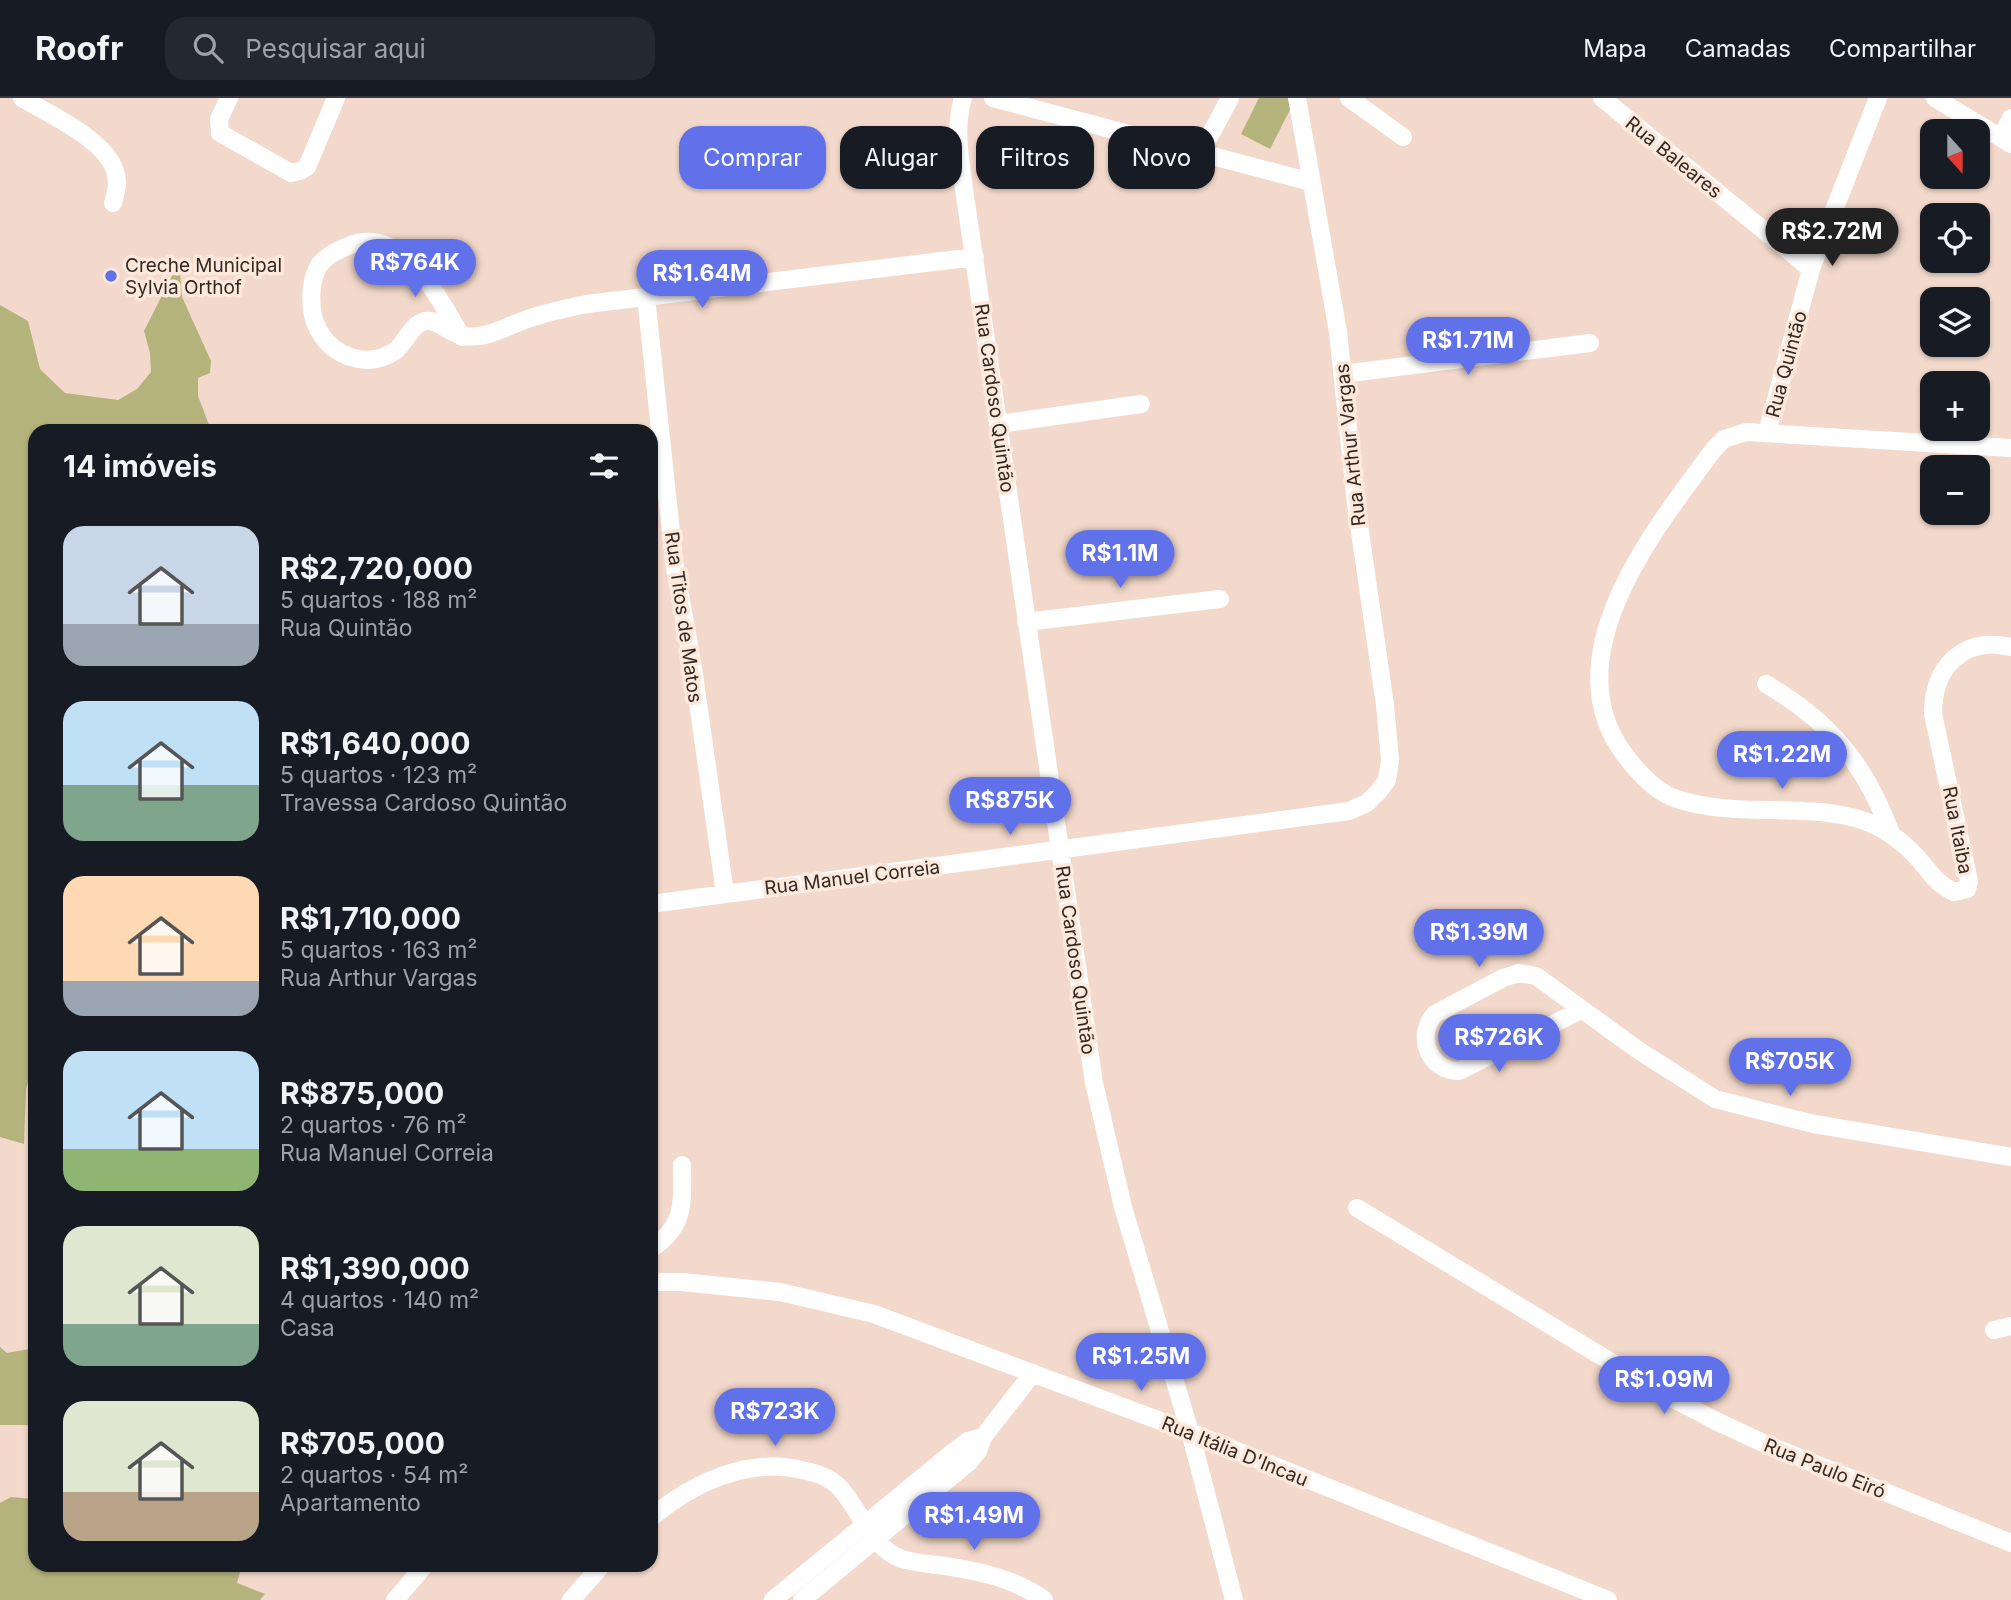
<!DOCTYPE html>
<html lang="pt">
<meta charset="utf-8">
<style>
body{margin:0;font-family:Inter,sans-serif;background:#242831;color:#f1f3f6;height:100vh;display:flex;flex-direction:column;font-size:26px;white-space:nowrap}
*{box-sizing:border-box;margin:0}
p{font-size:23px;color:#9ea1a6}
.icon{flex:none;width:38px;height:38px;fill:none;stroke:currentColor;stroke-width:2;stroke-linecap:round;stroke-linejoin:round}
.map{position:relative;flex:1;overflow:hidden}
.drawer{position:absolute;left:28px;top:326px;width:630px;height:1148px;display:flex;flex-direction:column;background:#171b24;border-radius:21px;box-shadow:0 2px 5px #0004}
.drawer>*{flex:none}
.hud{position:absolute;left:679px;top:28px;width:665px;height:63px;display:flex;gap:14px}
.needle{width:46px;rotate:159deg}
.buttons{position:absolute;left:1920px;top:21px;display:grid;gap:14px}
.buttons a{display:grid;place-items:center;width:70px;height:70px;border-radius:14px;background:#171b24;box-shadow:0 2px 5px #0004;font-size:35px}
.price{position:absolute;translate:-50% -60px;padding:0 16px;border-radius:24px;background:#6171e9;color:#fff;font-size:23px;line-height:46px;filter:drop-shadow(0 2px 4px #0008)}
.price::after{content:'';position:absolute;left:50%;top:42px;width:21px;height:16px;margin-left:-10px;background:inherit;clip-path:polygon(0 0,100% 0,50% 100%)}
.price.on{background:#222;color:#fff}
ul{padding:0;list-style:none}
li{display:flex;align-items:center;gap:21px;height:175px;padding:0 35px}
li span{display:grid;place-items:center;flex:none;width:196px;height:140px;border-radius:21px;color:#555}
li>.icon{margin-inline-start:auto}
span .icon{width:84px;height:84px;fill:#fffc;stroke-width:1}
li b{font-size:30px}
h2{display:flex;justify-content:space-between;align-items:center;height:84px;padding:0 35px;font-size:30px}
.pill{padding:0 24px;border-radius:21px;background:#171b24;box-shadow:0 2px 5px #0004;font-size:24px;line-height:63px}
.pill.on{background:#6171e9;color:#fff}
header{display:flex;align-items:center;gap:42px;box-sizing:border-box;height:98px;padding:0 35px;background:#171b24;border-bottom:2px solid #363941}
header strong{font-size:33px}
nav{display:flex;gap:38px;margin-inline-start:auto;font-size:24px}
.search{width:490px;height:63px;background:#242831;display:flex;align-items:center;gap:18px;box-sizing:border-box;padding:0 24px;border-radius:21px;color:#9ea1a6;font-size:26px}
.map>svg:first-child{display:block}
.green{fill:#b4b37c}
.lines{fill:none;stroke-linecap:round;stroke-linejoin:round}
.minor{stroke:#fff;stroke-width:18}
.poi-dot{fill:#6171e9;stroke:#fde8dc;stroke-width:2.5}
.labels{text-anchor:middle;stroke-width:7;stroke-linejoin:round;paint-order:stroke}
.street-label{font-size:19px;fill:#332923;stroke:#fde8dc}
.poi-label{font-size:19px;fill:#332923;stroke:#fde8dc;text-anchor:start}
</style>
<header>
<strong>Roofr</strong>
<div class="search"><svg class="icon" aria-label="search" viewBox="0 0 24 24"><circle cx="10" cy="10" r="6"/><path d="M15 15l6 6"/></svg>Pesquisar aqui</div>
<nav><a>Mapa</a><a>Camadas</a><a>Compartilhar</a></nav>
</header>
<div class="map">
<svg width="2011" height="1502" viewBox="0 0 2011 1502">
<rect width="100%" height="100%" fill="#f3d9cb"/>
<!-- green -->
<path class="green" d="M1259,0h32l4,2 -25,49 -29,-15z
M179,164l3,35 29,64 -1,12 -12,5v18l13,34h-176v626l-9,33 -2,55 -24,-7v-832l28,16 12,48 25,24 53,7 19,-11 14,-17 -1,-19 -6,-22z
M0,1249l7,6 28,-5v77h-35z
M11,1399l24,2v65l207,1 -5,18 28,11 -5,6h-260v-97z"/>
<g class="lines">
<!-- minor -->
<path class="minor" d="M22,0c28,17 83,41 93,73 4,11 1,21 -2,32
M229,0l-10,21 1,14 71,40 9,-2 7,-4 29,-69
M963,0c-9,30 -3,60 1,91l130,894 29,124 67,225 44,168
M993,0l318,84
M1349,0l54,39
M1602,0l209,171
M1935,0l76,46
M2001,40l10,-20
M1200,56l30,-56
M646,199l28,264 19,107 32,225
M462,239c-23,-37 -58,-114 -114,-91 -10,4 -24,11 -30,21 -9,18 -9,45 0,62 14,27 49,41 77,22 11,-8 15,-26 30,-30 12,-3 26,14 39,15 4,1 11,0 16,0 14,-2 26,-9 40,-14 21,-9 44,-13 67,-18l388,-47
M1342,276l248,-31
M999,326l142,-20
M1767,335l44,-164 67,-171
M2011,350l-265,-16 -22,7 -10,10c-57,77 -161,204 -92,302 13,18 32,41 55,48 57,19 120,4 178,19 23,6 41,18 58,35 15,15 20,29 41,39l13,-3 2,-8 -36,-167c0,-47 30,-78 78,-67
M1026,524l194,-23
M1766,586c63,37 98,78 124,147
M651,806l698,-93 18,-8 12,-12 8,-11 3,-20 -5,-55 -29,-201 -18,-172 -41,-234
M1581,912l-122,61c-30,0 -44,-35 -24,-57l68,-36 16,-5 17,3 102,74 77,49 99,25 197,33
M1357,1110l305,185 54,28 45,21 250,101
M651,1151c35,-24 31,-45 31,-84
M651,1184h31l98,10 94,22 316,118 418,168
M1994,1232l17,-4
M651,1420c41,-35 97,-61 151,-48 14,3 28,7 38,18 21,23 31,60 62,71 13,4 29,5 43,7 34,5 71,13 99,34
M395,1502l31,-36
M571,1502l32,-36
M773,1502l179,-147 16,-12 15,-4
M802,1502l167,-138 9,-11 5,-14 50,-64"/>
</g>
<!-- markers -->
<circle class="poi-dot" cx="111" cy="178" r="7"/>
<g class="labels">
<!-- street labels -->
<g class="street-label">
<text transform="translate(1674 59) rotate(39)" y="7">Rua Baleares</text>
<text transform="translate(1786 266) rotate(-75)" y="7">Rua Quintão</text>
<text transform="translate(995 300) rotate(82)" y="7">Rua Cardoso Quintão</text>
<text transform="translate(1350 347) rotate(-96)" y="7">Rua Arthur Vargas</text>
<text transform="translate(684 519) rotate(82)" y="7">Rua Titos de Matos</text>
<text transform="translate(1958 732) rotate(79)" y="7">Rua Itaiba</text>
<text transform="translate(852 779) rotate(-7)" y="7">Rua Manuel Correia</text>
<text transform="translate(1076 862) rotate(82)" y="7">Rua Cardoso Quintão</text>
<text transform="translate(1235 1353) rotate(22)" y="7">Rua Itália D'Incau</text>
<text transform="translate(1825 1370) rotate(22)" y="7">Rua Paulo Eiró</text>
</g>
<!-- poi labels -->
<g class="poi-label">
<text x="125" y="174">Creche Municipal<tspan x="125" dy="22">Sylvia Orthof</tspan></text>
</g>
</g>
</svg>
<div class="buttons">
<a><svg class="needle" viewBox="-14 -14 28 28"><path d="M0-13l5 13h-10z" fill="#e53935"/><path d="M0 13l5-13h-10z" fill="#9ea1a6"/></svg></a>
<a><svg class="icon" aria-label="locate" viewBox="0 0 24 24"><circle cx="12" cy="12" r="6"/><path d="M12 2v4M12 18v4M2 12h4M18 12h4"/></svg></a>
<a><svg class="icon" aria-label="layers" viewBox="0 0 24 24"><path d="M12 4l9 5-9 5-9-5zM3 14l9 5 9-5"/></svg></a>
<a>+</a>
<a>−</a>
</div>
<b class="price on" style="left:1832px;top:170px">R$2.72M</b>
<b class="price" style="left:415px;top:201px">R$764K</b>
<b class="price" style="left:702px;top:212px">R$1.64M</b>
<b class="price" style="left:1468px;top:279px">R$1.71M</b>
<b class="price" style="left:1120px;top:492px">R$1.1M</b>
<b class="price" style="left:1782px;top:693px">R$1.22M</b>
<b class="price" style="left:1010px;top:739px">R$875K</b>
<b class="price" style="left:1479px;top:871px">R$1.39M</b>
<b class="price" style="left:1499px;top:976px">R$726K</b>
<b class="price" style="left:1790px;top:1000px">R$705K</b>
<b class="price" style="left:1141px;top:1295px">R$1.25M</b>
<b class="price" style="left:1664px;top:1318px">R$1.09M</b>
<b class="price" style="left:775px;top:1350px">R$723K</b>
<b class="price" style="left:974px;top:1454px">R$1.49M</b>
<div class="hud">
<a class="pill on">Comprar</a>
<a class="pill">Alugar</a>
<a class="pill">Filtros</a>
<a class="pill">Novo</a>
</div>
<section class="drawer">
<h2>14 imóveis<svg class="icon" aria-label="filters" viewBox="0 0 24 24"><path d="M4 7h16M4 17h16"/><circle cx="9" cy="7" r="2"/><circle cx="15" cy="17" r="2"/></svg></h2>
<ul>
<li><span style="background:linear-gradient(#c9d6e8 70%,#9aa5b1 0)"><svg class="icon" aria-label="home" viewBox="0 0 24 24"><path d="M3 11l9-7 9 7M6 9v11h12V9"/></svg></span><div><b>R$2,720,000</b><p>5 quartos · 188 m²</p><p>Rua Quintão</p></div></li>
<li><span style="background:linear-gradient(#bfe0f5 60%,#7fa58c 0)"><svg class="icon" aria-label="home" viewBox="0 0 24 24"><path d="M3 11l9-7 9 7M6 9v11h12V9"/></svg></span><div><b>R$1,640,000</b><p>5 quartos · 123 m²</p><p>Travessa Cardoso Quintão</p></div></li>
<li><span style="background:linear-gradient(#ffd9b3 75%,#9aa5b1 0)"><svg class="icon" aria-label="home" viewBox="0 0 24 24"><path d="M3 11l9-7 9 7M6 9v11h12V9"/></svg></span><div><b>R$1,710,000</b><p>5 quartos · 163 m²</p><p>Rua Arthur Vargas</p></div></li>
<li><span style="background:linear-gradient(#bfe0f5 70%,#8fb573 0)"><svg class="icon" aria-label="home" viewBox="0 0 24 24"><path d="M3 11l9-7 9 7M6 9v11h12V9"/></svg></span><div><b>R$875,000</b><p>2 quartos · 76 m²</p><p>Rua Manuel Correia</p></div></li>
<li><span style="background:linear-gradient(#dfe7d0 70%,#7fa58c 0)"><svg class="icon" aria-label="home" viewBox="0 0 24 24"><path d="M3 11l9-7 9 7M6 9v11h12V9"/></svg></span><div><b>R$1,390,000</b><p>4 quartos · 140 m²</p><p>Casa</p></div></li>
<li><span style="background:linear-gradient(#dfe7d0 65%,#b9a48a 0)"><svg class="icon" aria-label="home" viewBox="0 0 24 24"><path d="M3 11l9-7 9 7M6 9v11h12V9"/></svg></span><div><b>R$705,000</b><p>2 quartos · 54 m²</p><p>Apartamento</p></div></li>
</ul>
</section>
</div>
